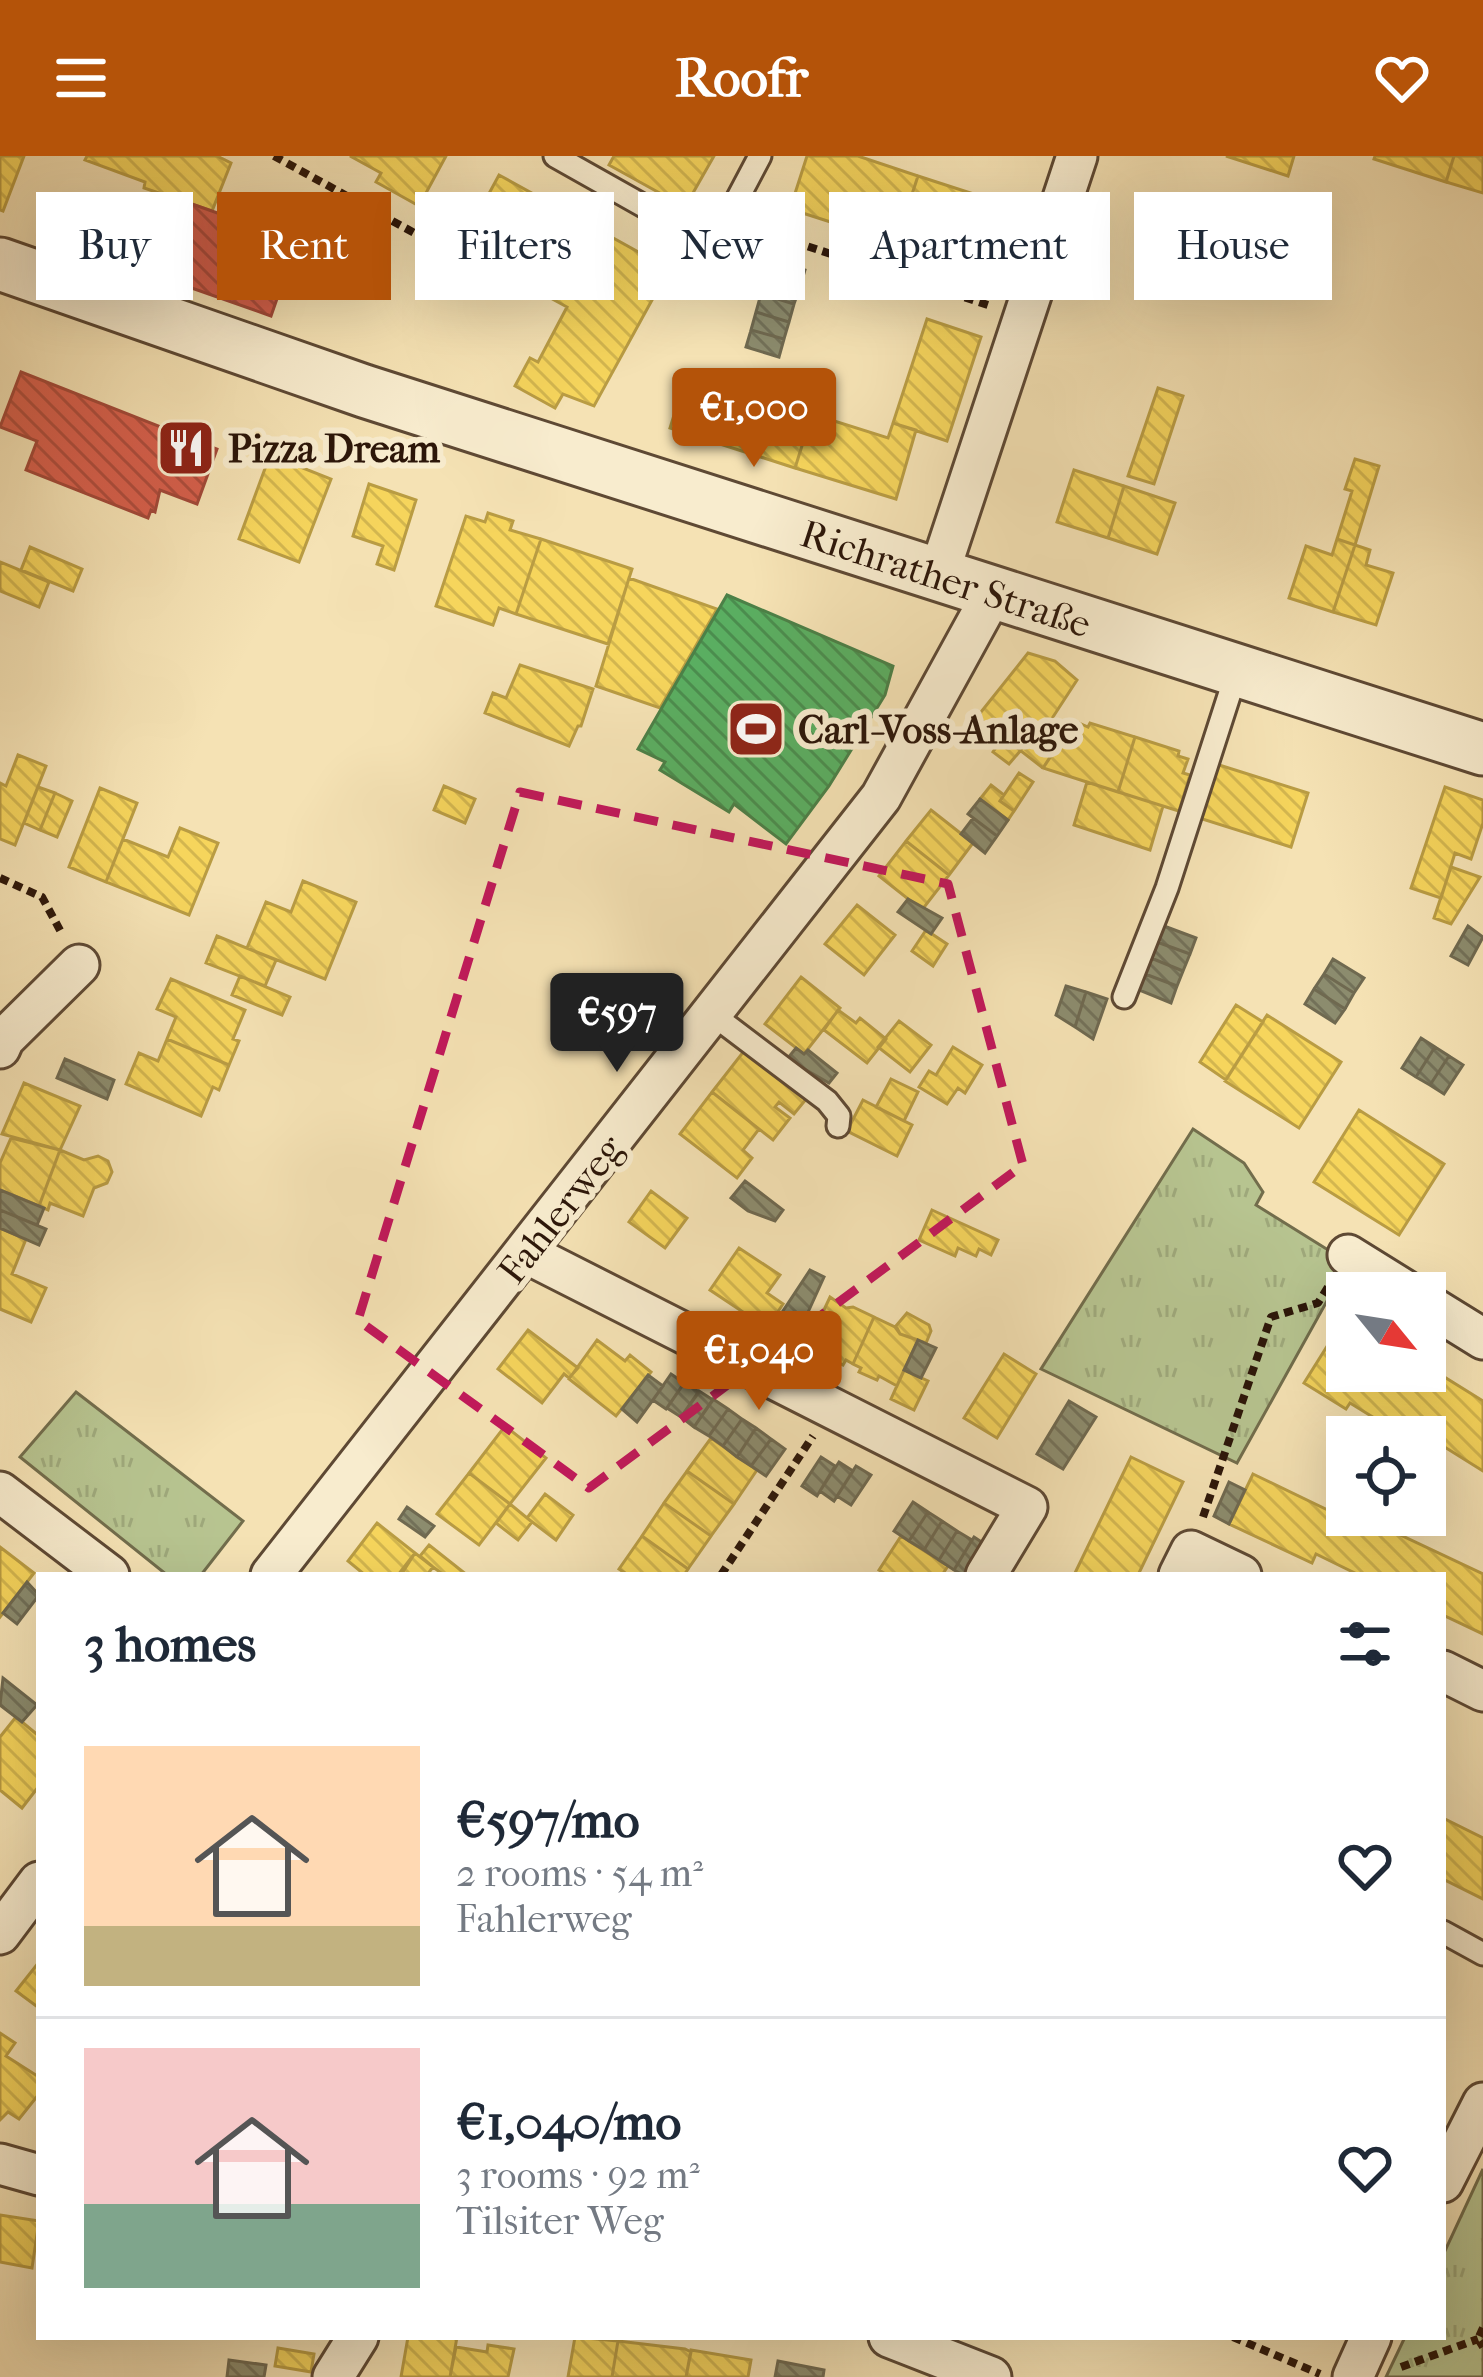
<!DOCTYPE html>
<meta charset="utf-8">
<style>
body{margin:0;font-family:"IM FELL French Canon",serif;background:#f6f6f7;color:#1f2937;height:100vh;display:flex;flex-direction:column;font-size:45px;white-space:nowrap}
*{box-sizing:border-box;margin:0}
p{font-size:39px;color:#747a83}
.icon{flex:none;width:66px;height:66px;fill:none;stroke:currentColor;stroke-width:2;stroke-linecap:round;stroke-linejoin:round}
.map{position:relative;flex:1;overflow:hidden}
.details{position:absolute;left:36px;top:1416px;width:1410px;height:768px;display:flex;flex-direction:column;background:#fff;border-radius:0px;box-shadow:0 12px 48px #0002}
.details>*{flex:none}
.guide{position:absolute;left:36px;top:36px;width:1413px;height:108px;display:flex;gap:24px}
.needle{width:78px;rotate:120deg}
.fabs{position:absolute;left:1326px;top:1116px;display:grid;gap:24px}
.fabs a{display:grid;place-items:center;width:120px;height:120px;border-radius:0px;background:#fff;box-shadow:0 12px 48px #0002;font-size:60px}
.price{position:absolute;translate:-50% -102px;padding:0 27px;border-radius:12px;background:#b45309;color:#fff;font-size:39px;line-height:78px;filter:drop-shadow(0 3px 6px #0008)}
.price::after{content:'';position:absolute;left:50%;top:72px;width:36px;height:27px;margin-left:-18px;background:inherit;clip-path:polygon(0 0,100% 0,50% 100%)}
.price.on{background:#222;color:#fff}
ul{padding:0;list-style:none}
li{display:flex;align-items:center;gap:36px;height:300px;padding:0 48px}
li+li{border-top:3px solid #e0e1e3}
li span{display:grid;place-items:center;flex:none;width:336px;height:240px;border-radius:0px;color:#555}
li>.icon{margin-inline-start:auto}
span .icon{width:144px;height:144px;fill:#fffc;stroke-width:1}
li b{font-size:51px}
h2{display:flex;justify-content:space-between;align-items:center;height:144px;padding:0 48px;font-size:51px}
.pill{padding:0 42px;border-radius:0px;background:#fff;box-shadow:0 12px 48px #0002;font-size:42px;line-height:108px}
.pill.on{background:#b45309;color:#fff}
header{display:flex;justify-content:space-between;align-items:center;height:156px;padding:0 48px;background:#b45309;color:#fff;font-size:54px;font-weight:700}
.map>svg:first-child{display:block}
.park{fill:url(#park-tufts);stroke:#726d4c;stroke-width:3}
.homes{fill:url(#homes-back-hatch);stroke:#b99c43;stroke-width:3}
.shops{fill:url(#shops-back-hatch);stroke:#a34a39;stroke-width:3}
.public{fill:url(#public-back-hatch);stroke:#4c8047;stroke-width:3}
.industry{fill:url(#industry-back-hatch);stroke:#6f6950;stroke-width:3}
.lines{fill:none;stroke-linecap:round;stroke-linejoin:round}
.service-casing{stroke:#5e4934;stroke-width:27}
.minor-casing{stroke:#5e4934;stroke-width:45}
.tertiary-casing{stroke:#5e4934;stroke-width:57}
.path{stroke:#2c1609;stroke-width:8;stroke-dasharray:9 6;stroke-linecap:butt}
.service{stroke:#f8ecce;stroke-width:21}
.minor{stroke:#f8ecce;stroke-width:39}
.tertiary{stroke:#f8ecce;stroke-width:51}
.marked{fill:none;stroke:#c2185b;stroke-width:9;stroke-dasharray:24 15;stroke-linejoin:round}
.labels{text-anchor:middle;stroke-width:12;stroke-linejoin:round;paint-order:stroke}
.poi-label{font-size:39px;font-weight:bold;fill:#2c1609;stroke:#f8ecce;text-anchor:start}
.street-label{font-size:39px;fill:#2c1609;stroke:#f8ecce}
</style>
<header><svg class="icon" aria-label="menu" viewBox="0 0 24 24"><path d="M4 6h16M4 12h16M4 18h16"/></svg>Roofr<svg class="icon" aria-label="heart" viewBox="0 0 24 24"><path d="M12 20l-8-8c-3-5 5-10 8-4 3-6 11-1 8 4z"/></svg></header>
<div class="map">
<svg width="1483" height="2221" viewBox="0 0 1483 2221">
<defs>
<pattern id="park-tufts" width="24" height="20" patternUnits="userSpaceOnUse" patternTransform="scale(3)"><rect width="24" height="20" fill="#b7c490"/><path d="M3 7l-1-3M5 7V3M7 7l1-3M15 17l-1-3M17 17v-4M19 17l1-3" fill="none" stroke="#9ea87b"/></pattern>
<pattern id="homes-back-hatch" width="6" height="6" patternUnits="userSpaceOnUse" patternTransform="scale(3)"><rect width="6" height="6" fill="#f6d55c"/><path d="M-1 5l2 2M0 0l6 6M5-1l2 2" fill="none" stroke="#d3b64f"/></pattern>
<pattern id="shops-back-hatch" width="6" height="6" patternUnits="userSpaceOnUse" patternTransform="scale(3)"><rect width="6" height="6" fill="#d6604d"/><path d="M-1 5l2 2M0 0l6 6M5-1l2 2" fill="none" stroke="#ae4e3e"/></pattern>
<pattern id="public-back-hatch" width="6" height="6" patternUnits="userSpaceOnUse" patternTransform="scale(3)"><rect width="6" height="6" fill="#5aae61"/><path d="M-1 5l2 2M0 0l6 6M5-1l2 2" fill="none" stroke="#4b8d4e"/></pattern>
<pattern id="industry-back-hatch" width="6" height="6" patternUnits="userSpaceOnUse" patternTransform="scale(3)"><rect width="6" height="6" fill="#8c8c6e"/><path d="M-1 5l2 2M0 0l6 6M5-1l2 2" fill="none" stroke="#737159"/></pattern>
</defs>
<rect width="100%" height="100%" fill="#f5e2b4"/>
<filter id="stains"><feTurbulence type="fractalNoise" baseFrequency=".00167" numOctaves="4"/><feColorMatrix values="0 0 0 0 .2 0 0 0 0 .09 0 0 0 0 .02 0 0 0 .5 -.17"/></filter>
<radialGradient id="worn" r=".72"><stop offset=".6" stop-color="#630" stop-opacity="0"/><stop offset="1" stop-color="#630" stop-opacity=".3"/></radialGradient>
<!-- park -->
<path class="park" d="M1193,973l51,34 19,29 -7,13 77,48 9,21 -105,189 -196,-94z
M76,1236l167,129 -42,54h-34l-147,-118z
M1483,2013v208h-97l19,-40h38v-82z"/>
<!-- homes -->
<path class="homes" d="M0,0h24l-21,55 -3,-1z
M87,0h130l14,7 -19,48 -68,-23 1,-6 -60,-22z
M350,0h96l-27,50 -43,-24 5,-9z
M614,0h100l-29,51 -76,-42z
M807,0h51l60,20 -22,67 -106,-34z
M1226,0h68l-6,20z
M1375,0h79l-8,26 -72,-23z
M1454,0h29v37l-37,-11z
M499,19l71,39 -38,74 -73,-39z
M918,20l105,34 -22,68 -105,-35z
M570,58l99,55 -75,137 -31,-12 -8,14 -40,-22 15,-28 8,4 29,-55 -35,-19z
M927,163l54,18 -34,104 -54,-18z
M687,218l125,40 -17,54 -125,-40z
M1158,232l25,8 -29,88 -26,-8z
M812,258l76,24 5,-15 23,7 -20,69 -101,-31z
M270,299l61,24 -32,83 -60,-23z
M1355,303l24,7 -24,79 -18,-6 15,-48 -7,-2z
M1074,314l50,16 -16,52 -51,-16z
M369,328l47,16 -22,70 -17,-6 6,-18 -30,-10z
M1124,330l51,17 -18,51 -49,-16z
M488,357l25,8 -3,9 31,9 -25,75 -17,-6 -6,17 -57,-19 30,-90 19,6z
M541,383l91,30 -24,75 -92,-30z
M1337,383l18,6 -22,67 -44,-14 17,-52 26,9z
M1355,389l15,5 -4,15 27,8 -17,52 -43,-13z
M30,391l52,22 -9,22 -52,-21z
M0,406l49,20 -10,25 -39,-16z
M629,422l88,31 -57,99 -64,-22z
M1028,497l27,8 22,19 -26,40 17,11 -25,37 -66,-51z
M520,509l73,24 -12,37h-3l-9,20 -84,-33 8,-20 13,5z
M1079,567l9,4 2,-4 45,14 -17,55 -75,-24 22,-34 9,3z
M1003,581l18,13 -12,14 -16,-12z
M1135,581l44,14 -1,5 10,3 -5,14 7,2 -11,36 -61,-19z
M18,599l28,11 -31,79 -15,-6v-56l6,3z
M1213,607l95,30 -17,54 -95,-30z
M1019,617l14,9 -19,29 -14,-10z
M1087,626l76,24 -13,44 -76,-25z
M991,629l13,10 -4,6 14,10 -6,9 -28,-21z
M444,630l31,13 -10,24 -31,-13z
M38,631l17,6 -15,37 -16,-7z
M1445,631l38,13v23l-12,36 -16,-6 -14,45 -30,-10z
M100,632l37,15 -31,79 -37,-15z
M55,637l17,8 -15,36 -17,-7z
M931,654l42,33 -24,32 -43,-34z
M180,672l38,15 -29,72 -83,-33 17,-43 45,18z
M906,685l43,34 -27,35 -43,-34z
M1451,711l29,10 -29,47 -17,-6z
M303,725l53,21 -31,77 -78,-31 19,-46 25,10z
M857,749l38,30 -31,40 -39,-31z
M926,774l21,14 -14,22 -21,-15z
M217,780l59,24 -11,26 -59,-23z
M240,820l50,21 -8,18 -50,-20z
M801,821l39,31 -36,46 -39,-30z
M171,823l74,31 -12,29 6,2 -10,24 -62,-26 9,-22 -19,-8z
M1236,849l27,17 -37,58 -26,-18z
M838,854l18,13 4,-5 26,21 -19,24 -43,-33z
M1267,859l74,47 -42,66 -74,-47z
M899,865l32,24 -21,27 -32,-25z
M167,883l62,26 -10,25 -6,-3 -12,29 -75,-32 13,-31 19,8z
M953,891l29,18 -17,28 -7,-5 -11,16 -28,-17 10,-16 7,4z
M744,895l63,47 -13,16 -15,-12 -4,5 15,11 -17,22 -61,-48z
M891,923l27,13 -14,29 -28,-14z
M24,927l56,23 -20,44 -58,-16z
M712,936l47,37 -16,21 9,8 -15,20 -57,-44z
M863,944l49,25 -15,31 -50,-25z
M1359,954l85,54 -45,71 -85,-53z
M11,982l49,12 -21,56 -39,-16v-27z
M60,994l24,10 14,-4 10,5 4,11 -5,11 -13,5 -11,28 -33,-13 -2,7 -9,-4z
M651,1035l36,27 -22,30 -36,-26z
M932,1054l66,30 -7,15 -12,-6 -3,7 -18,-8 -3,8 -36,-16z
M0,1072l26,11 -14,35 34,14 -15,34 -31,-13z
M739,1092l41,27 -13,18 16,11 -16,24 -57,-38z
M830,1141l16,11 7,-1 21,10 -21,47 -7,-4 -3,5 -18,-9 2,-5 -19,-7z
M907,1157l22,12 2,6 -5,12 -26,-9 -5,-7z
M1346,1160l1,55h78v-6l58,36v70l-40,-25 -3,5 -15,-9v-5h-7l-25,-15 -4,5 -39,-24 -4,6 -42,-26z
M874,1161l23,11 3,6 18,6 -21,46 -18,-10 -2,4 -18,-8 2,-4 -8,-4z
M528,1174l50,38 -9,10 -5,-4 -22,29 -44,-34z
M597,1184l28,21 5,-6 21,17 -35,44 -47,-37z
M1004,1198l32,20 -39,64 -33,-20z
M904,1214l24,11 -14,29 -23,-11z
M505,1270l41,32 -36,46 -41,-31z
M711,1282l46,32 -23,34 -47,-33z
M1131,1301l52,25 -45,93h-64z
M687,1315l47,33 -23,32 -47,-33z
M469,1317l41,31 -31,41 -42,-31z
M1253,1318l81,39 4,-8 9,5v5h11l125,59v60l-40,-19v-40h-84l-43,-21 -4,9 -83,-39z
M545,1338l28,21 -17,25 -29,-22z
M664,1347l47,33 -23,33 -46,-33z
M510,1348l22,18 -14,18 -22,-17z
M377,1367l38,30 -17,22h-33l-17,-14z
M642,1380l46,33 -4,6h-56l-9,-6z
M901,1380l47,30 -6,9h-55l-8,-5z
M429,1389l38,30h-23l-11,-8 -13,-11z
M0,1391l34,26 -34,44z
M415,1397l18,14 -6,8h-26z
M16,1561l23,19v50l-17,22 -22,-18v-53z
M1443,1662l40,20v61l-40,-20z
M39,1806v46l-23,-17z
M0,1877l15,10 -9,13 33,21v17l-20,25 -11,-7 -8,8z
M0,2059l39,6 -7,47 -32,-6z
M408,2181h49l-7,40h-49z
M575,2181l43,4 -6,36h-44z
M618,2185l67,8 6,3 -5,25h-74z
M488,2189l26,4 -6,28h-58l6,-30 31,5z
M278,2192l36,6 -3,18 -36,-6z
M691,2194l60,10 -3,17h-62z"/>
<!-- shops -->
<path class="shops" d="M192,48l105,37 -26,75 -105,-37z
M21,216l196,77 -20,55 -37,-14 -5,22 -4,-2 -3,8 -122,-48 11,-29 -37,-14z"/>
<!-- public -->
<path class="public" d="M727,439l166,71 -8,29 -56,91 -43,58 -52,-40 -5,8 -69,-42 5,-8 -27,-13z"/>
<!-- industry -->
<path class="industry" d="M772,103l33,11 -5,17 -33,-10z
M767,121l33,10 -6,17 -33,-10z
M761,138l33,10 -5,18 -33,-10z
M756,156l33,10 -5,17 -33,-9z
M751,174l33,9 -5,18 -33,-10z
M980,643l28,21 -11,16 -29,-22z
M973,662l24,18 -12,17 -24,-19z
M908,743l34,19 -11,16 -33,-22z
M1164,770l32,12 -6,16 -33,-12z
M1468,770l15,11 -15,28 -17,-9z
M1157,786l33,12 -7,17 -32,-13z
M1151,802l32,13 -6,15 -32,-12z
M1333,803l31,19 -10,15 -30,-19z
M1145,818l32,12 -6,17 -32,-13z
M1324,818l30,19 -9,16 -31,-20z
M1066,830l20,6 -11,35 -19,-12z
M1314,833l31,20 -10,14 -30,-19z
M1086,836l21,7 -14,40 -18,-12z
M1421,882l14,9 -19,30 -14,-9z
M1435,891l14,9 -19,29 -14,-8z
M796,892l8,6 4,-4 29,23 -8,10 -42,-24z
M1449,900l14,9 -19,29 -14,-9z
M65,903l49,21 -7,19 -50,-21z
M745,1025l38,29 -8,11 -27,-10 -17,-13z
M0,1034l44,18 -7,17 -37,-15z
M0,1054l46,19 -7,16 -39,-17z
M810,1114l14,7 -20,44 -21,-10z
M918,1184l18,8 -15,30 -17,-8z
M671,1218l13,9 -18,26 -13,-9z
M648,1219l15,11 -26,36 -15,-13z
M685,1226l14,10 -18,25 -14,-9z
M699,1235l14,9 -19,27 -13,-10z
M713,1243l15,10 -19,27 -15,-9z
M1069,1245l27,16 -33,52 -26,-15z
M728,1253l14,10 -19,27 -14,-10z
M742,1263l14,9 -19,29 -14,-11z
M756,1272l15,11 -20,27 -14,-9z
M771,1283l14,10 -19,27 -15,-10z
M821,1301l14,9 -18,30 -15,-10z
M839,1306l14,9 -19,30 -14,-10z
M856,1310l15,9 -20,30 -14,-9z
M1229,1326l16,8 -16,34 -15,-8z
M913,1346l15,10 -19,29 -15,-10z
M407,1351l27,19 -9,11 -26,-18z
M928,1356l14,9 -18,29 -15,-9z
M942,1365l15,10 -18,29 -15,-10z
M957,1375l15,9 -18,30 -15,-10z
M974,1381l15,10 -18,28h-8l-9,-5z
M27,1426l12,13 -22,29 -14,-11z
M3,1522l34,27 -15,17 -22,-17z
M229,2204l37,5 -2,12h-37z
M778,2205l46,9 -1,7h-48z"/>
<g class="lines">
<!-- service casing -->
<g class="service-casing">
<path id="service" d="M555,0l158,89 47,-89
M1124,841l43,-109 70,-217
M712,858l115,87 12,15 -1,10
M1443,1776l40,22"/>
</g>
<!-- minor casing -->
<g class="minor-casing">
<path id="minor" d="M938,420l139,-420
M0,892l4,-9 75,-74
M526,1097l501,254 -41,68
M1348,1099l61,38
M1425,1147l58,36
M0,1336l109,83
M271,1419l610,-778 112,-204
M1179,1419l12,-24 50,24
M1443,1515l40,20
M0,1778l39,-52
M0,2008l39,11
M1443,2026l40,-79
M889,2181l102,40
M333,2221l25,-40
M1353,2221l18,-40"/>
</g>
<!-- tertiary casing -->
<g class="tertiary-casing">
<path id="tertiary" d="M0,108l364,127 1119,358"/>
</g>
<!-- path -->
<path class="path" d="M274,0l155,85
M751,72l237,77
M0,722l42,19 19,35
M1203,1361l68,-200 47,-14 10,-16
M721,1419l92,-139
M1483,2172l-5,11 5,8
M1233,2181l87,37
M1401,2211l77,-28"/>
<!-- service -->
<use href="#service" class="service"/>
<!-- minor -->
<use href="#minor" class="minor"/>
<!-- tertiary -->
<use href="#tertiary" class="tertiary"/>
</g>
<!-- marked area -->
<path class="marked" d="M520,636l428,92 75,281 -434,323 -231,-168z"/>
<!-- icons -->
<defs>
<g id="restaurant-square" transform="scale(3)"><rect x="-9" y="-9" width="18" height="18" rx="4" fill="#8f2418" stroke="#f8ecce"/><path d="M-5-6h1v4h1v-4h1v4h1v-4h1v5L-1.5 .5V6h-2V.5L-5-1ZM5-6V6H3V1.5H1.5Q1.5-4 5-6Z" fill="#fff"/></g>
<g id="stadium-square" transform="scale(3)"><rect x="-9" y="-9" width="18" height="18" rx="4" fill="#8f2418" stroke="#f8ecce"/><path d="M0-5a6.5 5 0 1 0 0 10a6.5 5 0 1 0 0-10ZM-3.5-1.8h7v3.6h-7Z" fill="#fff"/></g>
</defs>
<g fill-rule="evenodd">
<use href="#restaurant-square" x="186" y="292"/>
<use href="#stadium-square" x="756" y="573"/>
</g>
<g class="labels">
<!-- poi labels -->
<g class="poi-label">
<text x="228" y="306">Pizza Dream</text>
<text x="798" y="587">Carl-Voss-Anlage</text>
</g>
<!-- street labels -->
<g class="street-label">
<text transform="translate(946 422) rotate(18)" y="14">Richrather Straße</text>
<text transform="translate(560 1053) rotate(-52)" y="14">Fahlerweg</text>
</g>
</g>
<rect width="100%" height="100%" filter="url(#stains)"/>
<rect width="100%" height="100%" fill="url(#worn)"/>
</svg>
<div class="fabs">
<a><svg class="needle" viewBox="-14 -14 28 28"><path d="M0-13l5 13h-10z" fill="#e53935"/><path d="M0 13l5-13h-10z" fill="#747a83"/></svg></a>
<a><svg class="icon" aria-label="locate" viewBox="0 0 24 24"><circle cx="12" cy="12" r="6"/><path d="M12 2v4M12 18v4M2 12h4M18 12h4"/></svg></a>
</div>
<b class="price" style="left:754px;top:314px">€1,000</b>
<b class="price on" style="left:617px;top:919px">€597</b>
<b class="price" style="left:759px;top:1257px">€1,040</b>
<div class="guide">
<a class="pill">Buy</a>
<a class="pill on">Rent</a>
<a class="pill">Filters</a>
<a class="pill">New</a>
<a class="pill">Apartment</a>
<a class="pill">House</a>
</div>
<section class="details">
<h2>3 homes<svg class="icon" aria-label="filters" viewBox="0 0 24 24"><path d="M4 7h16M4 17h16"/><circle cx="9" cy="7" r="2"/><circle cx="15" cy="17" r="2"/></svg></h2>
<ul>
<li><span style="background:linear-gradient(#ffd9b3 75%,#c2b280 0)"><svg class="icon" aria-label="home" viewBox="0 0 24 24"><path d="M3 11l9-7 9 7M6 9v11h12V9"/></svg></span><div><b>€597/mo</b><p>2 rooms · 54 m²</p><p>Fahlerweg</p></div><svg class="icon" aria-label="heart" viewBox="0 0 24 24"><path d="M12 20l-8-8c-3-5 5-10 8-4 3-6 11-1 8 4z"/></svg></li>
<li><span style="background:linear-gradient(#f6c9c9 65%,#7fa58c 0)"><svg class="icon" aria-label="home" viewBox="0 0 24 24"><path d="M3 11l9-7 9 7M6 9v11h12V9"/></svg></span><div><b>€1,040/mo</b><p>3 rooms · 92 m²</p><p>Tilsiter Weg</p></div><svg class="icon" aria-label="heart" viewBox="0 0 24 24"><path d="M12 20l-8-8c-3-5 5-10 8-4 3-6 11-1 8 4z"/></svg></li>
</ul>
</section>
</div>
